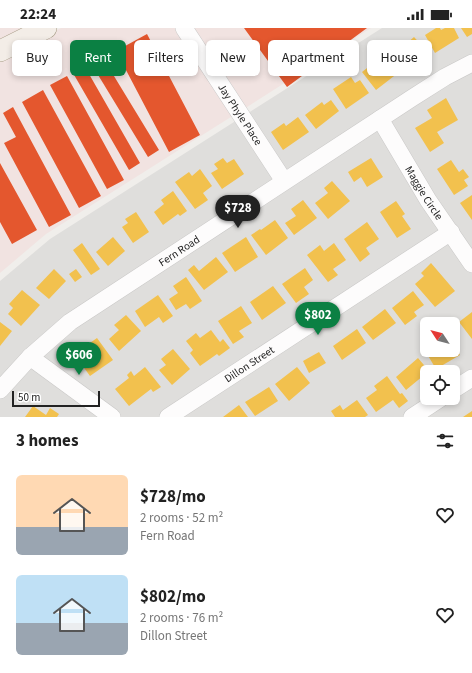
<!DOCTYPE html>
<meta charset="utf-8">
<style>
body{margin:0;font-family:"Source Sans 3",sans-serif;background:#f6f6f6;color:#222;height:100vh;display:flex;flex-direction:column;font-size:15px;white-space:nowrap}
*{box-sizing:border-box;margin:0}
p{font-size:13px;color:#767676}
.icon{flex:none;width:22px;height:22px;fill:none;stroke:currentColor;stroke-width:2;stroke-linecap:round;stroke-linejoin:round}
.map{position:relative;height:389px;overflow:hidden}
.details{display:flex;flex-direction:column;background:#fff;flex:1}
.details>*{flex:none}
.hud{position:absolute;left:12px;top:12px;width:448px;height:36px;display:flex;gap:8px}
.needle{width:26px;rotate:306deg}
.controls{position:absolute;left:420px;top:289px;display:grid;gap:8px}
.controls a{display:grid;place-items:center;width:40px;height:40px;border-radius:6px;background:#fff;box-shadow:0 2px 6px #0003;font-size:20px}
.scale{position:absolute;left:12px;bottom:10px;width:88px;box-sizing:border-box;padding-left:4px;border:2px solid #222;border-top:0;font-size:11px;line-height:14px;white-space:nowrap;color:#222;-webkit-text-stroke:3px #fff;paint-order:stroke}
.price{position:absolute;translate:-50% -34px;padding:0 9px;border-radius:14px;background:#0b8043;color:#fff;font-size:13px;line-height:26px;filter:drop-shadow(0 1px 2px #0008)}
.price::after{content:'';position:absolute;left:50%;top:24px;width:12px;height:9px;margin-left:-6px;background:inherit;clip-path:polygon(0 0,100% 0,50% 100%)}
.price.selected{background:#222;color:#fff}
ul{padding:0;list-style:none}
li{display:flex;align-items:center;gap:12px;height:100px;padding:0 16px}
li span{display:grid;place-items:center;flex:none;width:112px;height:80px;border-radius:6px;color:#555}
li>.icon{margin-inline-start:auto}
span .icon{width:48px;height:48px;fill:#fffc;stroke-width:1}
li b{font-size:17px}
h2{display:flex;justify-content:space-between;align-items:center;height:48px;padding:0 16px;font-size:17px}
.tag{padding:0 14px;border-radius:6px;background:#fff;box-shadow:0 2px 6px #0003;font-size:14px;line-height:36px}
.tag.selected{background:#0b8043;color:#fff}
.status{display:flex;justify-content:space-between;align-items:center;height:28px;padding:0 20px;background:#fff;direction:ltr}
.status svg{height:11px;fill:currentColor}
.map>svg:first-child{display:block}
.residential{fill:#dfdedc;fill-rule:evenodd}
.commercial{fill:#f1e3e1}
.homes{fill:#f2c14e}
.shops{fill:#e4572e}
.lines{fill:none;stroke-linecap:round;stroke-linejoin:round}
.minor-casing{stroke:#c9c8c7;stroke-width:18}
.major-casing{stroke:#a79c86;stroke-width:22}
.minor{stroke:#fdfcfc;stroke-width:17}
.major{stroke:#f3ede7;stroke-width:21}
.labels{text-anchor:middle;stroke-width:4;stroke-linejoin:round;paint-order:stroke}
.street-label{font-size:11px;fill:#222;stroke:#fff}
</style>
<div class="status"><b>22:24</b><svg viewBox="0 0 49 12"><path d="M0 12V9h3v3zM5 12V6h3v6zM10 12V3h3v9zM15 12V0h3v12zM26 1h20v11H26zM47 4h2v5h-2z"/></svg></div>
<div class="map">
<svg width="472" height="389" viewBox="0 0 472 389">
<rect width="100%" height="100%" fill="#f0eeeb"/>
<!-- residential -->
<path class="residential" d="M382,0h90v389h-472v-136l50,-42zM427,296h26v26h-26zM427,344h26v26h-26z"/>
<!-- commercial -->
<path class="commercial" d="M0,0h31l-31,15z
M61,0h115l58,87 -188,119 -46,39v-215z
M191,0h180l-127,81z"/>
<!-- homes -->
<path class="homes" d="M436,0h4l1,2 4,-2h9l5,10 -24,15 -10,-18z
M461,0h11v6l-5,3z
M414,9l14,15 -21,19 -12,-13 13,-12 -2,-2z
M388,32l10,13 -22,17 -14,-18 14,-11 4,5z
M351,49l4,6 5,-3 9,13 -23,16 -13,-20z
M446,70l12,22 -21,12 7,11 -14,9 -15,-24 17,-10 -5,-8z
M331,72l8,11 -23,18 -11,-14 17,-13 2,3z
M298,89l11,15 -26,18 -12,-18 13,-9 2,3z
M223,130l4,5 7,-4 10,15 -22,15 -11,-16 7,-4 -4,-5z
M371,130l12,19 -16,10 -6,-10 -7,5 -6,-10z
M451,132l8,12 4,-3 6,8 -5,3 4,6 -14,9 -17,-26z
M200,141l12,17 -9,7 5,7 -13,9 -20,-27 14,-10 3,4z
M332,153l18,20 -22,18 -13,-16 13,-10 -4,-5z
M173,163l14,20 -7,5 -2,-2 -15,11 -9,-13 10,-8 -3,-4z
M472,167v25l-12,-17z
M303,172l14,18 -23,17 -9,-12 11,-7 -5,-7z
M396,173l9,13 -3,2 9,13 -14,9 -17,-26z
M136,184l13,20 -16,11 -11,-16 6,-4 -3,-4z
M275,192l13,18 -22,17 -15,-20 9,-6 1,1z
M367,194l12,17 -13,9 4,6 -10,8 -16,-23z
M113,209l12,14 -17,15 -12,-14z
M246,209l12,20 -23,15 -13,-19z
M82,215l18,26 -9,6 -18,-25z
M334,215l12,17 -13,9 5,6 -10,7 -21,-27 13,-10 4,6z
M216,229l12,15 -24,18 -16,-20 6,-5 5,6z
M431,235l24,28 -20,16 -20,-23 9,-8 -3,-3z
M305,240l8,12 -9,7 5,7 -13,9 -14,-19z
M54,241l12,12 -17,18 -13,-11z
M76,241l6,8 -7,5 -6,-8z
M186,249l16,24 -12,8 -4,-5 -10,6 -7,-11 9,-6 -5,-7z
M273,258l13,17 -24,17 -12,-18z
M22,262l18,15 -19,21 -13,-12 5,-6 -4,-4z
M413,263l11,14 -10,7 3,4 -12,9 -13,-17z
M158,267l15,21 -10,7 -4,-6 -14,10 -10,-16z
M241,278l11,17 -13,8 5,6 -11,7 -15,-23z
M385,281l11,14 -23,17 -11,-13z
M472,284v27l-13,-17z
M126,287l15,16 -22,20 -10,-12 10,-9 -5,-5z
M0,294l12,9 -12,15z
M357,301l9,14 -24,17 -9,-14z
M211,302l9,12 3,-3 7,9 -11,8 -2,-2 -17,12 -10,-13 3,-3 -7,-9 10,-8 4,5z
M97,310l16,22 -23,16 -16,-22z
M453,316l7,11 -24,14 -12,-20 3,-2v3h26z
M173,321l17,20 -18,16 -13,-15 7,-5 -5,-6z
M319,324l7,11 -17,10 -6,-12z
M418,330l11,13 -23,19 -10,-13z
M145,339l16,20 -8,5 -2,-3 -22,17 -14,-17 14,-11 -2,-3 4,-4 3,5z
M297,339l13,16 -21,18 -14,-17z
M387,348l13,18 2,-1 6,8 -9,7 -6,-8 -17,12 -10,-14 11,-8 -3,-4z
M269,359l9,14 -23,15 -10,-14z
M357,372l11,15 -3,2h-30l-4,-6 9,-6 3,5z
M239,377l9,12h-25z
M33,378l13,9 4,-7 9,6 -2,3h-32z
M472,383v6h-9z"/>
<!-- shops -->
<path class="shops" d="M244,0h123l-80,59z
M147,6l53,101 -31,17 -53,-101z
M103,30l56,92 -11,7 -56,-92z
M85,39l55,96 -11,7 -56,-97z
M67,48l57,104 -17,9 -57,-104z
M43,62l58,106 -22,12 -57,-106z
M13,79l58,108 -22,12 -45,-84 12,-6 -13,-24z
M0,135l37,67 -25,14 -12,-22z"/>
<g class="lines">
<!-- minor casing -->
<g class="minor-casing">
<g id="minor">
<path id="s1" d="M184,0l100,153"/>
<path id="s2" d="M380,91l48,81 44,64"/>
<path d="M30,329l82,60"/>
<path id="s3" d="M0,362l30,-33 40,-35 342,-224 33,-21 27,-14"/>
<path d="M453,362l19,-12"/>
<path id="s4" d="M168,389l283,-185"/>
<path d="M412,389l29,-19"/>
</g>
</g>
<!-- major casing -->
<g class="major-casing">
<path id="major" d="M0,23l46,-23"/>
</g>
<!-- minor -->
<use href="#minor" class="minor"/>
<!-- major -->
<use href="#major" class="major"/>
</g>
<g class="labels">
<!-- street labels -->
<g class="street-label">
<text dy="4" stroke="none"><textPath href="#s1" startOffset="103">Jay Phyle Place</textPath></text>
<text dy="4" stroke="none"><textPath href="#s2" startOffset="86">Maggie Circle</textPath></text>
<text dy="4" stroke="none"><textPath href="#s3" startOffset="228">Fern Road</textPath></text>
<text dy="4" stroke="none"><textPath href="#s4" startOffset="97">Dillon Street</textPath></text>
</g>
</g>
</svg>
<div class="controls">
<a><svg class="needle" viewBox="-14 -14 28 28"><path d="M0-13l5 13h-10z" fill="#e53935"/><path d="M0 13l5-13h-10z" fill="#767676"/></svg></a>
<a><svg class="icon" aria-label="locate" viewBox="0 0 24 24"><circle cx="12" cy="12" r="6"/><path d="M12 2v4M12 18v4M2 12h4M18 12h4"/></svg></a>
</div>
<div class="scale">50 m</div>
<b class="price selected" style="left:238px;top:201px">$728</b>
<b class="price" style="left:318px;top:308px">$802</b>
<b class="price" style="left:79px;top:348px">$606</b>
<div class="hud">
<a class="tag">Buy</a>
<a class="tag selected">Rent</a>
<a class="tag">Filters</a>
<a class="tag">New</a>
<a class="tag">Apartment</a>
<a class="tag">House</a>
</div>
</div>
<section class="details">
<h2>3 homes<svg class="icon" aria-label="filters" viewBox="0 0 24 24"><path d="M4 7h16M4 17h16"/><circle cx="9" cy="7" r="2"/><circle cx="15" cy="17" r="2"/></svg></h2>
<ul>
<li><span style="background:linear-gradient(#ffd9b3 65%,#9aa5b1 0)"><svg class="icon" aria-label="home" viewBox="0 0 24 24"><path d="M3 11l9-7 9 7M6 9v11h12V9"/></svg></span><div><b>$728/mo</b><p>2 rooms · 52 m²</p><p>Fern Road</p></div><svg class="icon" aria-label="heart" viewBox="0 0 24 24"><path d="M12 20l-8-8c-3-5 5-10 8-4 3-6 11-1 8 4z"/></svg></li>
<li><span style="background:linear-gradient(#bfe0f5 60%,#9aa5b1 0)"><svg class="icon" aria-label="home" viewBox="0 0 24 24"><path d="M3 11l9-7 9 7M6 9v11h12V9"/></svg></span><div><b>$802/mo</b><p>2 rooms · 76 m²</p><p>Dillon Street</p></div><svg class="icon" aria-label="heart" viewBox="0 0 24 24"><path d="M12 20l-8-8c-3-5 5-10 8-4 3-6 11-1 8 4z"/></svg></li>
</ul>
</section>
